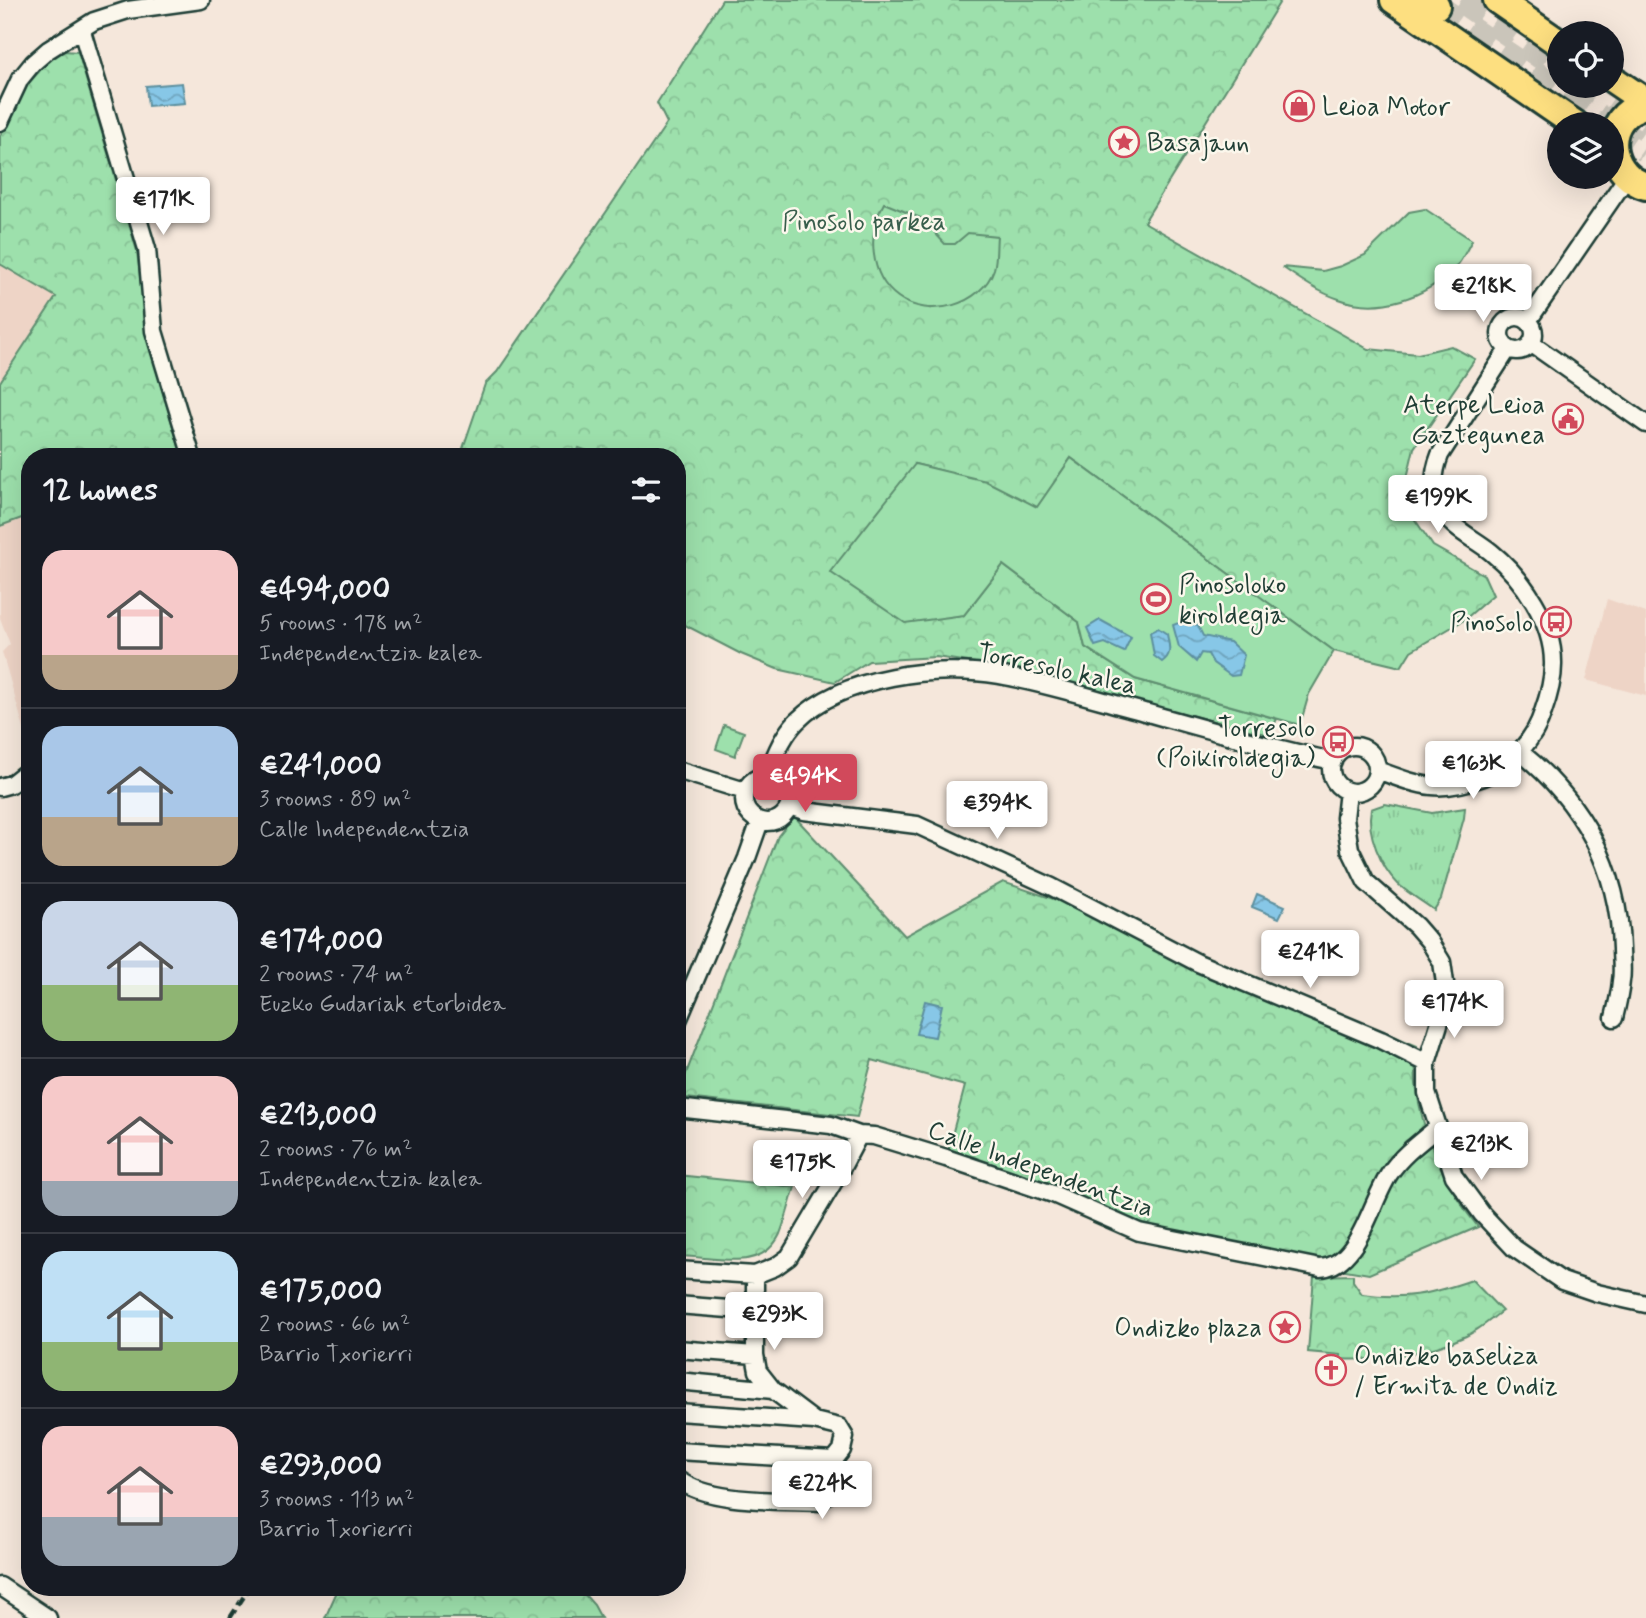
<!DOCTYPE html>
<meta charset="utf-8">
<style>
body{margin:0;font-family:Mynerve,sans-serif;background:#242831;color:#f1f3f6;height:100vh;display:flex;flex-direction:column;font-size:26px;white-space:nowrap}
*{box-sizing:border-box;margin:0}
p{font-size:23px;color:#9ea1a6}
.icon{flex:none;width:38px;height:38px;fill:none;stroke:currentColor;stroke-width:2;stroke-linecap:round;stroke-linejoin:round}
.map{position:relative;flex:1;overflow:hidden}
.details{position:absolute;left:21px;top:448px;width:665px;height:1148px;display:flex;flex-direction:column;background:#171b24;border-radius:28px;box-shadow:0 7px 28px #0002}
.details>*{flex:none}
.buttons{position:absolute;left:1547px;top:21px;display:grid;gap:14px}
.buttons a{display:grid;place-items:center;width:77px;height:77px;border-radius:50%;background:#171b24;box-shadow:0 7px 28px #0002;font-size:35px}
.price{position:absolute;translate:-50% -60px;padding:0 16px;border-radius:7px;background:#fff;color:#222;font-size:23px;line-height:46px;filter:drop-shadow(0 2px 4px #0008)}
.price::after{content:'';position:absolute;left:50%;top:42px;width:21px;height:16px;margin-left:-10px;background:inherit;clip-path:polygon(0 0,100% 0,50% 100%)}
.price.active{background:#d1495b;color:#fff}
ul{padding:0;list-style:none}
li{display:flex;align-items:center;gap:21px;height:175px;padding:0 21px}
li+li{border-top:2px solid #363941}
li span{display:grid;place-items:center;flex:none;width:196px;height:140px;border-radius:21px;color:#555}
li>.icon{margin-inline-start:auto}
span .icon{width:84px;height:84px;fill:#fffc;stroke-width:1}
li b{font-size:30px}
h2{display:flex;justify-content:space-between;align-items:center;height:84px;padding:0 21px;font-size:30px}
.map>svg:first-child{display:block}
.built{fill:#eed4c6}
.grass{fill:url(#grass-tufts);stroke:#5e8e70;stroke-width:2}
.forest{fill:url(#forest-crowns);stroke:#5e8e70;stroke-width:2}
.garden{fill:#9de0ac;stroke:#5e8e70;stroke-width:2}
.water{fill:url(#water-waves);stroke:#5d909f;stroke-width:2}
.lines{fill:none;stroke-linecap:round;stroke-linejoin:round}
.trunk-tunnel{stroke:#cac5ba;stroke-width:26;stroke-dasharray:26 13;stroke-linecap:butt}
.minor-casing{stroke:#1f3d34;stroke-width:21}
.primary-casing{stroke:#1f3d34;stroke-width:32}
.trunk-casing{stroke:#1f3d34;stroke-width:32}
.minor{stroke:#fbf7ec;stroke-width:16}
.primary{stroke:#fddf80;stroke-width:26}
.trunk{stroke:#fddf80;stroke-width:26}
.rail{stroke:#1f3d34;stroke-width:4.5;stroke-dasharray:10 5;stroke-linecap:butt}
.labels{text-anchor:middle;stroke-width:5;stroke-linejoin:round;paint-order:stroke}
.poi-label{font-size:26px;fill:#1f3d34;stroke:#fbf7ec;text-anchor:start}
.park-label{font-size:26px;fill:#385e4c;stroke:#fbf7ec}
.street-label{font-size:26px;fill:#1f3d34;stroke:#fbf7ec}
</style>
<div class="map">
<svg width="1646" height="1618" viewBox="0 0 1646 1618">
<defs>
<pattern id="grass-tufts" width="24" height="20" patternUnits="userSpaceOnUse" patternTransform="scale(1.75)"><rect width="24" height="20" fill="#9de0ac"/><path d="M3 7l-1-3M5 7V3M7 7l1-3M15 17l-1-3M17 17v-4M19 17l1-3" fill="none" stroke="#87c195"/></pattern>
<pattern id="forest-crowns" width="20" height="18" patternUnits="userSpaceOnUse" patternTransform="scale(1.75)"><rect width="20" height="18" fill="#9de0ac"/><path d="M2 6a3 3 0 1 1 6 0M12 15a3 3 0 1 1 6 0" fill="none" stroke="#87c195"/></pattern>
<pattern id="water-waves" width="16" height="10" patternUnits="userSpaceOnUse" patternTransform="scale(1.75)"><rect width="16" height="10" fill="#87c7e7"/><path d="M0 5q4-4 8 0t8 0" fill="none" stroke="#6ea3bc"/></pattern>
</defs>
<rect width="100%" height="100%" fill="#f5e7db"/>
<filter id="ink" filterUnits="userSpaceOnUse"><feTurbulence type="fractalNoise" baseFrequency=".0143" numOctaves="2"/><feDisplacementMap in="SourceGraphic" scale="14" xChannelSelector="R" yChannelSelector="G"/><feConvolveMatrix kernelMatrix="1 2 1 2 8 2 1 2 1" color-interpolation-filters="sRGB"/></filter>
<g filter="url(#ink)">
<!-- built -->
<path class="built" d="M0,264l56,32 -56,86z
M30,515v227l-2,1 -26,-91 8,-8 -10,-26v-92z
M1607,599l39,14v83l-60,-16z"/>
<!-- grass -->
<path class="grass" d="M1385,804l47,9 33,-5 -1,10 -23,81 -7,11c-12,-9 -25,-16 -36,-26 -17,-17 -32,-51 -27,-75z"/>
<!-- forest -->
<path class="forest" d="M722,0h559l-137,222 224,127 50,5 33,-8 24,13 -61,89 -7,30 4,36 22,32 51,29 9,20 -29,25 -53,31 -10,16 -67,-16 -263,-193 -34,50 -94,-37 -28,-7 49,151 39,-50 76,57 6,25 50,32 142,40 -8,16 -274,-69 -59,-9 -67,4 -34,21 -58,-13 -36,-15 -64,-33v-164h-72l-26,-9 -5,9h-114l25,-73 12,-12 170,-249 -10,-20z
M64,51l14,1 59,199 10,87 35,119h-152v58l-30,11v-144l56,-85 -56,-33v-128l28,-52 22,-25z
M794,816l111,120 98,-54 116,39 298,125c-1,12 -2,26 -1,38 6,52 30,103 62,143l-109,47 -154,-26 -76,-16 -193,-74 19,-72 -93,-26 -15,57 -180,-20 101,-261z
M677,1175l118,12c-5,15 -9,32 -15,47 -19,40 -66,22 -103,22z
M1353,1275v6l9,13c44,6 69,0 110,-14l30,31c-11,8 -23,19 -36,25 -34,16 -88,26 -126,23v-4l-32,-3 6,-76z
M339,1587h239l16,18 7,13h-276z"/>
<!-- garden -->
<path class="garden" d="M884,203l51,21v9l10,11h10l13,-11 29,3c-1,10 0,23 -3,33 -12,36 -65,51 -96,28 -29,-21 -31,-65 -14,-94z
M1425,209l47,31c-5,9 -10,21 -17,28 -29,29 -76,46 -116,31 -21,-7 -38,-19 -57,-32l41,4 18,-5 24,-11 44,-43z
M1071,458l263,193 -25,43 -9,31 -165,-46 -50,-32 -6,-25 -76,-57 -39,50 -59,8 -75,-51 85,-108 71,17 51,26z
M724,725l20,7 -9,24 -19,-7z"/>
<!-- water -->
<path class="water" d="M182,83l3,20 -37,3 -2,-20z
M1100,620l31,17 -7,15 -19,-9 -10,3 -8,-18z
M1186,620l12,6 5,10 27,6 14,13 -5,20 -8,1 -18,-13 -5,-9 -7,-1 -5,9 -17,-15 -6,-22z
M1158,628l9,6c2,12 6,20 -5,28l-8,-6 -4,-24z
M1257,894l28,12 -6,12 -27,-11z
M925,1001l17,4 -7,32 -19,-3z"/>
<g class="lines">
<!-- trunk-tunnel -->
<path class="trunk-tunnel" d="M1461,0l98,69
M1436,6l173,118
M1610,103l36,25
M1612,126l34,24"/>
<!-- minor casing -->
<g class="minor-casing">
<path id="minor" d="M82,31l65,218 7,82 38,126
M0,122l20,-43 13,-16 15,-13 46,-29 34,-11 73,-10
M1500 334a17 17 0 1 1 34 0a17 17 0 1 1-34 0Z
M1528,321l99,-144
M1532,344l114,80
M1331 769a23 23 0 1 1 46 0a23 23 0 1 1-46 0Z
M1519,751c63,50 100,117 102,198 0,10 2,22 0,32 -1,12 -4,25 -7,37
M677,770l68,21
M1377,770c44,16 61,24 107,7 26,-9 51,-39 59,-65 5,-14 10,-31 10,-47 1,-42 -31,-88 -62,-113 -16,-13 -39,-23 -49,-41 -11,-18 -9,-38 -2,-56l68,-106
M744 799a23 23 0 1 1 46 0a23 23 0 1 1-46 0Z
M768,776c6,-20 14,-40 29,-55 45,-45 142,-57 202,-46 50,9 100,25 149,38 61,17 123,35 185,48
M0,787l11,-3 19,-15
M1348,791l-3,27 5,31 16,33 50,44 13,15 13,21 3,21v22l-18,58v30l27,83 28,38 32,34 48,33 35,12 49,11
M789,806l15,5 113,14 135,62 146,76 183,77 46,23
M677,1023l70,-165 13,-37
M677,1108l154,17 28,10 15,1 72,22 107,36 86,38 181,36c39,-1 51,-68 70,-95 12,-18 30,-31 47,-45
M677,1270l78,5 20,-8 14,-10 50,-84 20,-38
M755,1275v80l3,16 15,19 41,31
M677,1305l77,6
M677,1349l78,6
M677,1381l96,9
M677,1412l137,9 25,6 6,10 -3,13 -8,10 -2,29 -12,13c-41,-2 -110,2 -143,-23
M677,1451l157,9
M0,1586l48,32"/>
</g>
<!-- primary casing -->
<g class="primary-casing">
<path id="primary" d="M1394,0l181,124
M1497,0l62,43
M1612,79l34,23
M1646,104c-5,2 -11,4 -16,7 -30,22 -17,66 16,75"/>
</g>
<!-- trunk casing -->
<g class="trunk-casing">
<path id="trunk" d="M1426,0l10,6"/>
</g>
<!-- minor -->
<use href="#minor" class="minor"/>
<!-- primary -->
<use href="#primary" class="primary"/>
<!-- trunk -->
<use href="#trunk" class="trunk"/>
<!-- rail -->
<path class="rail" d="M230,1618l20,-31"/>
</g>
</g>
<!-- icons -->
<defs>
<g id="shop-ring" transform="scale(1.575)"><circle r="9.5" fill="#fbf7ec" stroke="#d1495b" stroke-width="1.5"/><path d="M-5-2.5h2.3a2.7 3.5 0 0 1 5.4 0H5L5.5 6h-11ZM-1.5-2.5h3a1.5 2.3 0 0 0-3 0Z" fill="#d1495b"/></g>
<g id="sight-ring" transform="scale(1.575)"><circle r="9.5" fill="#fbf7ec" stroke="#d1495b" stroke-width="1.5"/><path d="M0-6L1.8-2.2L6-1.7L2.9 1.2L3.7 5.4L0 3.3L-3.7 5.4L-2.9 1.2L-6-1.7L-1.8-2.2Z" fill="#d1495b"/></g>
<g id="civic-ring" transform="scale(1.575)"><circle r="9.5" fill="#fbf7ec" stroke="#d1495b" stroke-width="1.5"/><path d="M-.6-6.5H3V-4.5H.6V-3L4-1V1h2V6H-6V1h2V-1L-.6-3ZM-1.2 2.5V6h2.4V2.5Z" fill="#d1495b"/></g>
<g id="stadium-ring" transform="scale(1.575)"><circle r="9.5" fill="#fbf7ec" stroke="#d1495b" stroke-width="1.5"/><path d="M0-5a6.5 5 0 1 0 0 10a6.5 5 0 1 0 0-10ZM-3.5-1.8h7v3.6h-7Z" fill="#d1495b"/></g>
<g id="bus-ring" transform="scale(1.575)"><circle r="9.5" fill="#fbf7ec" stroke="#d1495b" stroke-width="1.5"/><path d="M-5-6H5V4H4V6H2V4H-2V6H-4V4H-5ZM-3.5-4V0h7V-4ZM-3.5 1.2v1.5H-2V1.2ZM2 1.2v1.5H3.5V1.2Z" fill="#d1495b"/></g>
<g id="church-ring" transform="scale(1.575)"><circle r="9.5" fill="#fbf7ec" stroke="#d1495b" stroke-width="1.5"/><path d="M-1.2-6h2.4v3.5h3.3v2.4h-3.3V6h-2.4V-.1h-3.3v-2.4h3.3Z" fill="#d1495b"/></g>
</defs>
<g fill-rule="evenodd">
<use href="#shop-ring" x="1299" y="106"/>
<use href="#sight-ring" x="1124" y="142"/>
<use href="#civic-ring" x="1568" y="419"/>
<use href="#stadium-ring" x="1156" y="599"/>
<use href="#bus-ring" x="1556" y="622"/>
<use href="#bus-ring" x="1338" y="742"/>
<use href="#sight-ring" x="1285" y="1327"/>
<use href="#church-ring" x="1331" y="1370"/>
</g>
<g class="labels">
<!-- poi labels -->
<g class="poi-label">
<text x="1322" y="115">Leioa Motor</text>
<text x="1147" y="151">Basajaun</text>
<text x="1545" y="413" text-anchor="end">Aterpe Leioa<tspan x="1545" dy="30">Gaztegunea</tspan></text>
<text x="1179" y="593">Pinosoloko<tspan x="1179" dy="30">kiroldegia</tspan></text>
<text x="1533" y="631" text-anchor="end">Pinosolo</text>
<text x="1315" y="736" text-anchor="end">Torresolo<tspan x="1315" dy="30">(Poikiroldegia)</tspan></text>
<text x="1262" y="1336" text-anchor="end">Ondizko plaza</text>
<text x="1354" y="1364">Ondizko baseliza<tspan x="1354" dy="30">/ Ermita de Ondiz</tspan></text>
</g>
<!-- park labels -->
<g class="park-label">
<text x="864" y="230">Pinosolo parkea</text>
</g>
<!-- street labels -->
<g class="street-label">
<text transform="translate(1057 668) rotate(12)" y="9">Torresolo kalea</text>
<text transform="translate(1041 1168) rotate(20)" y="9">Calle Independentzia</text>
</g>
</g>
</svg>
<div class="buttons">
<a><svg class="icon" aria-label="locate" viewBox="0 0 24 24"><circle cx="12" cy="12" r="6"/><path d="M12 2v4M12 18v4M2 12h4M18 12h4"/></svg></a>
<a><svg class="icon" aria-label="layers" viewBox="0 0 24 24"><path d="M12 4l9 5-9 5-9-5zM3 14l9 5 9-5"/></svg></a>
</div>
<b class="price" style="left:163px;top:237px">€171K</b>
<b class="price" style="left:1483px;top:324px">€218K</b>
<b class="price" style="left:1438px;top:535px">€199K</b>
<b class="price" style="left:1473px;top:801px">€163K</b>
<b class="price active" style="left:805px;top:814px">€494K</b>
<b class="price" style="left:997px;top:841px">€394K</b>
<b class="price" style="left:1310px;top:990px">€241K</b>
<b class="price" style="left:1454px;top:1040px">€174K</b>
<b class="price" style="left:1481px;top:1182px">€213K</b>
<b class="price" style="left:802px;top:1200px">€175K</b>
<b class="price" style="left:774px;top:1352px">€293K</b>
<b class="price" style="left:822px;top:1521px">€224K</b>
<section class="details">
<h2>12 homes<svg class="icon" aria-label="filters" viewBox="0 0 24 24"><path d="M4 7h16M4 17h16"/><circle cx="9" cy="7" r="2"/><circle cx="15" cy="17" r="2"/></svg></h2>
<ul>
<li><span style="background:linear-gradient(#f6c9c9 75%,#b9a48a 0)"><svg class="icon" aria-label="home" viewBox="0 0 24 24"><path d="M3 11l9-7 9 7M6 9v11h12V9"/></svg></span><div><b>€494,000</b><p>5 rooms · 178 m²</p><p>Independentzia kalea</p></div></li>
<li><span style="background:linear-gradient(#a9c7e8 65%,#b9a48a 0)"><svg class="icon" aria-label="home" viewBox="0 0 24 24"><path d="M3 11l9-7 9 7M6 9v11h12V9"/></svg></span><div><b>€241,000</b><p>3 rooms · 89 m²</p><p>Calle Independentzia</p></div></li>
<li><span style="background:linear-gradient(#c9d6e8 60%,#8fb573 0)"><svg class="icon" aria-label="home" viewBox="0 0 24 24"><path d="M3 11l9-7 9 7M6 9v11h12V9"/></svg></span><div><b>€174,000</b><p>2 rooms · 74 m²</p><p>Euzko Gudariak etorbidea</p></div></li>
<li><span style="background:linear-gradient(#f6c9c9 75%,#9aa5b1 0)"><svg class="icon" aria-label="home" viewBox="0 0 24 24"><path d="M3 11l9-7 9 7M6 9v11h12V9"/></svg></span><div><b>€213,000</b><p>2 rooms · 76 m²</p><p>Independentzia kalea</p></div></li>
<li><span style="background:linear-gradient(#bfe0f5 65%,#8fb573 0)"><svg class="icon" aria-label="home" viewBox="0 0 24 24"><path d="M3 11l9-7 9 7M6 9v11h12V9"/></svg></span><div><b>€175,000</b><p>2 rooms · 66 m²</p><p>Barrio Txorierri</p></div></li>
<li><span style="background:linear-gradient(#f6c9c9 65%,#9aa5b1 0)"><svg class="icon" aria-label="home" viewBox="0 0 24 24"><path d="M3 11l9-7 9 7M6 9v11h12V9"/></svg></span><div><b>€293,000</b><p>3 rooms · 113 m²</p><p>Barrio Txorierri</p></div></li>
</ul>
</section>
</div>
